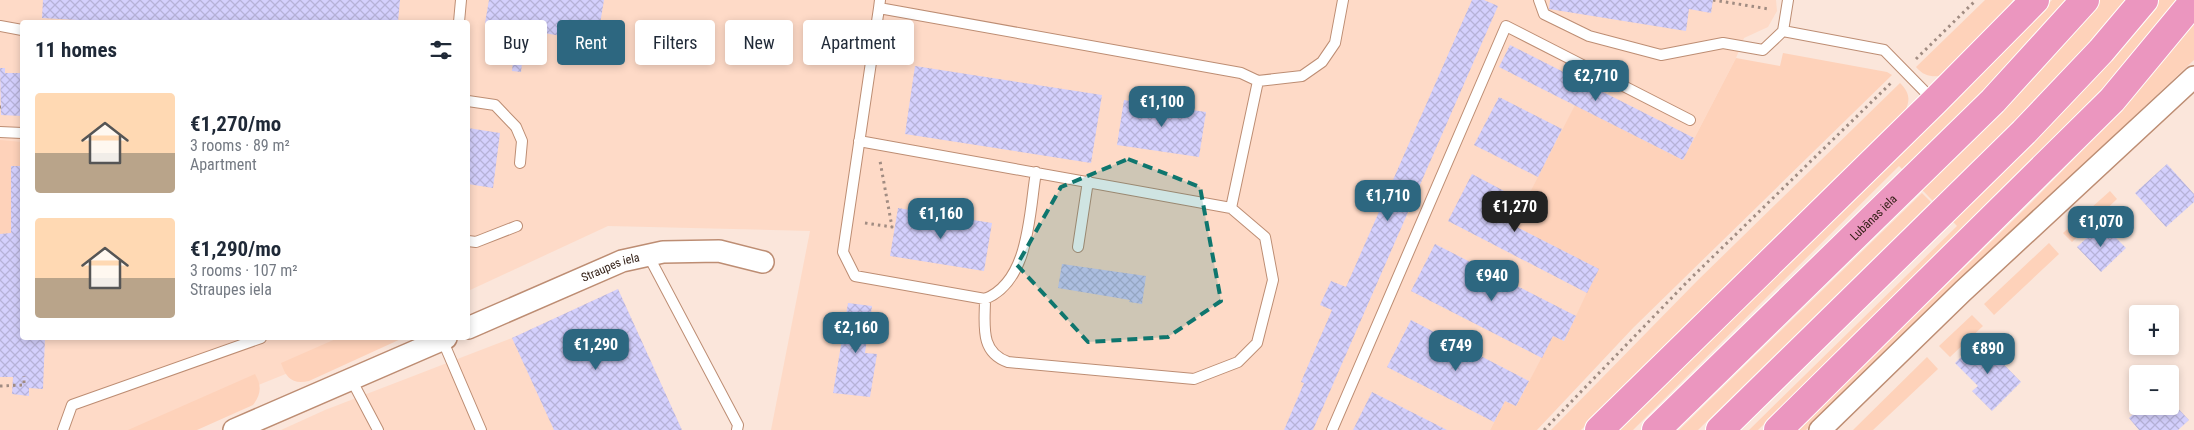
<!DOCTYPE html>
<meta charset="utf-8">
<style>
body{margin:0;font-family:"Roboto Condensed",sans-serif;background:#f2f2f3;color:#1f2937;height:100vh;display:flex;flex-direction:column;font-size:19px;white-space:nowrap}
*{box-sizing:border-box;margin:0}
p{font-size:16px;color:#747a83}
.icon{flex:none;width:28px;height:28px;fill:none;stroke:currentColor;stroke-width:2;stroke-linecap:round;stroke-linejoin:round}
.map{position:relative;flex:1;overflow:hidden}
.drawer{position:absolute;left:20px;top:20px;width:450px;height:320px;display:flex;flex-direction:column;background:#fff;border-radius:5px;box-shadow:0 2px 8px #0003}
.drawer>*{flex:none}
.hud{position:absolute;left:485px;top:20px;width:475px;height:45px;display:flex;gap:10px}
.tools{position:absolute;left:2129px;top:305px;display:grid;gap:10px}
.tools a{display:grid;place-items:center;width:50px;height:50px;border-radius:5px;background:#fff;box-shadow:0 2px 8px #0003;font-size:25px}
.price{position:absolute;translate:-50% -42px;padding:0 11px;border-radius:10px;background:#2d6780;color:#fff;font-size:16px;line-height:32px;filter:drop-shadow(0 1px 2px #0008)}
.price::after{content:'';position:absolute;left:50%;top:30px;width:15px;height:11px;margin-left:-8px;background:inherit;clip-path:polygon(0 0,100% 0,50% 100%)}
.price.on{background:#222;color:#fff}
ul{padding:0;list-style:none}
li{display:flex;align-items:center;gap:15px;height:125px;padding:0 15px}
li span{display:grid;place-items:center;flex:none;width:140px;height:100px;border-radius:5px;color:#555}
li>.icon{margin-inline-start:auto}
span .icon{width:60px;height:60px;fill:#fffc;stroke-width:1}
li b{font-size:21px}
h2{display:flex;justify-content:space-between;align-items:center;height:60px;padding:0 15px;font-size:21px}
.pill{padding:0 18px;border-radius:5px;background:#fff;box-shadow:0 2px 8px #0003;font-size:18px;line-height:45px}
.pill.on{background:#2d6780;color:#fff}
.map>svg:first-child{display:block}
.built{fill:#fedac7}
.green{fill:#fed2ba}
.building{fill:url(#building-cross-hatch)}
.lines{fill:none;stroke-linecap:round;stroke-linejoin:round}
.lane-casing{stroke:#bd8d73;stroke-width:12}
.street-casing{stroke:#bd8d73;stroke-width:24}
.highway-casing{stroke:#fff;stroke-width:30}
.path{stroke:#a18c82;stroke-width:3;stroke-dasharray:2.5 4;stroke-linecap:butt}
.lane{stroke:#fff;stroke-width:10}
.street{stroke:#fff;stroke-width:21}
.highway{stroke:#eb96bf;stroke-width:28}
.marked{fill:#0f766e;fill-opacity:0.2;stroke:#0f766e;stroke-width:4;stroke-dasharray:10 6;stroke-linejoin:round}
.labels{text-anchor:middle;stroke-width:4;stroke-linejoin:round;paint-order:stroke}
.street-label{font-size:12px;fill:#301d13;stroke:#fbe6db}
</style>
<div class="map">
<svg width="2194" height="430" viewBox="0 0 2194 430">
<defs>
<pattern id="building-cross-hatch" width="8" height="8" patternUnits="userSpaceOnUse" patternTransform="scale(1.25)"><rect width="8" height="8" fill="#d4d0fd"/><path d="M0 0l8 8M0 8l8-8" fill="none" stroke="#b6b2d8"/></pattern>
</defs>
<rect width="100%" height="100%" fill="#fbe6db"/>
<!-- built -->
<path class="built" d="M0,0h1776l1,11 -9,16 -24,11 -8,20 -53,102 -108,-54 -62,119 86,44 -35,72 -11,-4 -37,69 -11,-5 -15,29h-719l39,-199 -202,-5 -140,65v-269h-446v316h346l-60,27 -162,65h-146z
M618,289l64,141h-401l44,-20 187,-72z"/>
<!-- green -->
<path class="green" d="M1985,0h28l-6,9 -65,67c-12,1 -18,0 -26,-9z
M2052,0h128c-43,55 -92,104 -140,154 -92,94 -189,183 -282,276h-9l208,-204 -58,-60 -266,264h-15l380,-372z
M2194,21v39l-178,167 -210,203h-9l234,-227 84,-86z
M1783,53l104,19 5,3 -259,253 -96,102h-47l15,-29 11,5 37,-70 11,5 34,-72 -85,-44 62,-120 108,55 53,-102 44,8z
M1900,83c9,9 11,16 5,28l-324,319h-30l146,-149z
M0,140l22,2v24h-10l-1,67 -11,1z
M2110,191l7,8 -45,43 -9,-9z
M1922,193l9,9 -233,228h-19z
M2049,243l10,11 -65,61 -10,-11z
M1972,315l11,11 -33,31 -11,-11z
M338,338h65l-94,43c-16,4 -23,-3 -28,-18z
M1927,357l11,12 -65,61h-20z
M255,374c7,12 6,20 -2,31l-56,25h-69z"/>
<!-- building -->
<path class="building" d="M43,0h357l-2,22h-285l-71,-4z
M489,0h115l-7,42 -112,-19z
M1472,0h12l14,6 -185,424h-29l20,-47 -3,-1 31,-72 -12,-5 11,-24 15,6z
M1550,0h163l-2,13 -22,-4 -3,22 -137,-22z
M1510,45l184,93 -11,22 -184,-93z
M513,61l9,2 -1,9 -9,-1z
M915,66l187,29 -11,68 -186,-29z
M0,68h5v5h17v43l-21,-1z
M1499,97l63,32 -24,48 -64,-32z
M1124,100l82,12 -7,45 -82,-12z
M468,128l32,5 -7,55 -25,-4z
M2167,164l27,30v8l-28,25 -31,-34z
M11,166h11v172h23l-2,51 -14,-1v8l-17,-2 1,-17h-13v-143l11,-1z
M1472,174l53,28 -12,23 86,44 -12,24 -139,-72z
M898,208l94,15 -8,48 -94,-15z
M2102,224l24,24 -25,24 -24,-25z
M1435,244l141,72 -12,25 -11,-5 -11,22 -131,-67z
M1062,264l84,12 -4,28 -13,-2 1,-2 -72,-12z
M618,289l64,141h-128l-42,-92z
M848,303l24,3 -7,47 12,1 -7,43 -37,-4z
M1411,320l118,61 -13,25 -11,-5 -11,21 -107,-55z
M1979,339l42,43 -29,29 -20,-20 6,-5 -23,-23z
M1372,392l75,38h-94z
M2170,400l19,20 -11,10h-39l-10,-12 13,-12h28z"/>
<g class="lines">
<!-- lane casing -->
<g class="lane-casing">
<path id="lane" d="M880,0l-1,8 362,65 17,8 44,-5 20,-14 13,-19 8,-43
M1539,0l5,14 45,22 72,19 62,-12 40,7 20,-19
M1788,0l-5,31 101,19 50,51
M879,8l-36,244 12,24 130,23c45,-18 44,-86 51,-127
M459,22l2,-22
M0,26l22,4
M468,101l27,4 21,22 6,14 -2,22
M0,132l22,1
M859,141l372,67 34,29 8,43 -16,63 -19,19 -44,17 -186,-17c-29,-10 -23,-38 -23,-63
M1231,208l27,-127
M468,241l8,1 41,-16
M1078,247l10,-66
M648,255l90,170 -1,5
M442,339l39,91
M351,379l27,51
M63,430l9,-25 189,-67
M1332,430l174,-404 184,94"/>
</g>
<!-- street casing -->
<g class="street-casing">
<g id="street">
<path id="s1" d="M468,328l154,-67 41,-9 56,-1 44,11"/>
<path d="M234,430l212,-92"/>
<path d="M1820,430l143,-139 231,-214"/>
</g>
</g>
<!-- highway casing -->
<g class="highway-casing">
<g id="highway">
<path d="M1599,430l335,-328 101,-102"/>
<path id="s2" d="M1656,430l337,-329 92,-101"/>
<path d="M1720,430l304,-298 77,-81 43,-51"/>
<path d="M1778,430l334,-330 82,-99"/>
</g>
</g>
<!-- path -->
<path class="path" d="M1713,0l56,9
M1916,59l60,-59
M0,107h1
M865,223l27,4 -12,-66
M0,386l24,-1v-9
M1544,430l144,-149 204,-199"/>
<!-- lane -->
<use href="#lane" class="lane"/>
<!-- street -->
<use href="#street" class="street"/>
<!-- highway -->
<use href="#highway" class="highway"/>
</g>
<!-- marked area -->
<path class="marked" d="M1128,159l72,28 21,114 -53,36 -80,5 -71,-77 44,-78z"/>
<g class="labels">
<!-- street labels -->
<g class="street-label">
<text dy="4" stroke="none"><textPath href="#s2" startOffset="304">Lubānas iela</textPath></text>
<text dy="4" stroke="none"><textPath href="#s1" startOffset="155">Straupes iela</textPath></text>
</g>
</g>
</svg>
<div class="tools">
<a>+</a>
<a>−</a>
</div>
<b class="price" style="left:1596px;top:102px">€2,710</b>
<b class="price" style="left:1162px;top:128px">€1,100</b>
<b class="price" style="left:1388px;top:222px">€1,710</b>
<b class="price on" style="left:1515px;top:233px">€1,270</b>
<b class="price" style="left:941px;top:240px">€1,160</b>
<b class="price" style="left:2101px;top:248px">€1,070</b>
<b class="price" style="left:1492px;top:302px">€940</b>
<b class="price" style="left:856px;top:354px">€2,160</b>
<b class="price" style="left:596px;top:371px">€1,290</b>
<b class="price" style="left:1456px;top:372px">€749</b>
<b class="price" style="left:1988px;top:375px">€890</b>
<div class="hud">
<a class="pill">Buy</a>
<a class="pill on">Rent</a>
<a class="pill">Filters</a>
<a class="pill">New</a>
<a class="pill">Apartment</a>
</div>
<section class="drawer">
<h2>11 homes<svg class="icon" aria-label="filters" viewBox="0 0 24 24"><path d="M4 7h16M4 17h16"/><circle cx="9" cy="7" r="2"/><circle cx="15" cy="17" r="2"/></svg></h2>
<ul>
<li><span style="background:linear-gradient(#ffd9b3 60%,#b9a48a 0)"><svg class="icon" aria-label="home" viewBox="0 0 24 24"><path d="M3 11l9-7 9 7M6 9v11h12V9"/></svg></span><div><b>€1,270/mo</b><p>3 rooms · 89 m²</p><p>Apartment</p></div></li>
<li><span style="background:linear-gradient(#ffd9b3 60%,#b9a48a 0)"><svg class="icon" aria-label="home" viewBox="0 0 24 24"><path d="M3 11l9-7 9 7M6 9v11h12V9"/></svg></span><div><b>€1,290/mo</b><p>3 rooms · 107 m²</p><p>Straupes iela</p></div></li>
</ul>
</section>
</div>
